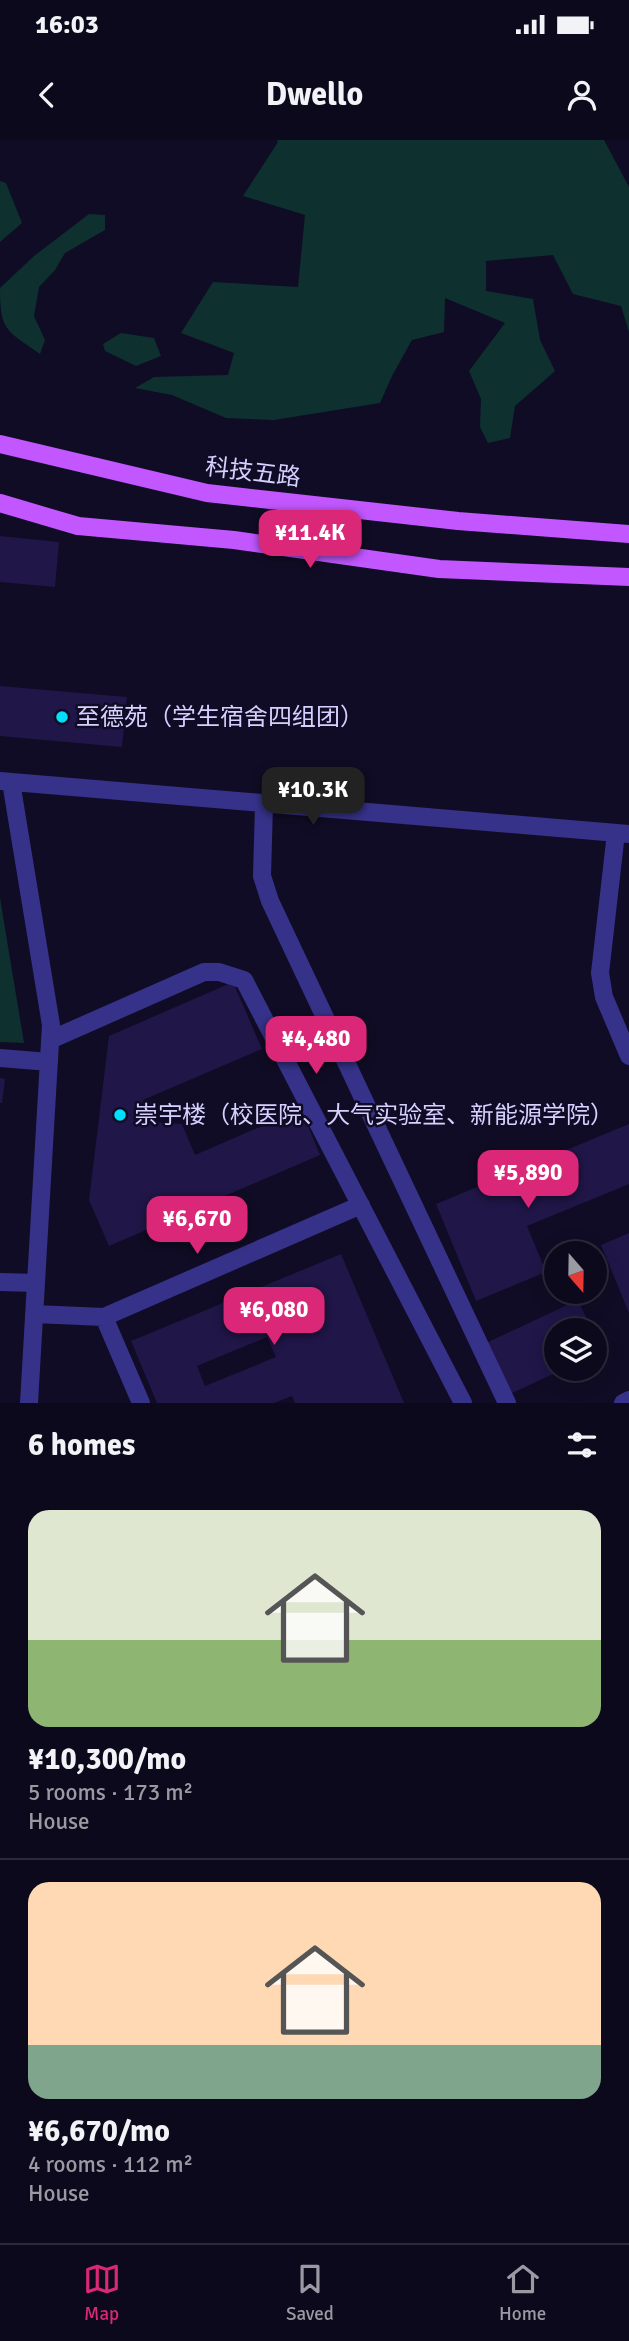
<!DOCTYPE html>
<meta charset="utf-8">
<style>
body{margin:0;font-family:Signika,"Noto Sans SC",sans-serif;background:#151225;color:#f1f3f6;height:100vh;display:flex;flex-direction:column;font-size:26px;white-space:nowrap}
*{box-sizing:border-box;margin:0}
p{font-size:23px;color:#9a9aa3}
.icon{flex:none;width:38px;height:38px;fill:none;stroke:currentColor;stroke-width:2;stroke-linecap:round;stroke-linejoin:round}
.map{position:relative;height:1263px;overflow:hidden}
.details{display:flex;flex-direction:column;background:#0c091c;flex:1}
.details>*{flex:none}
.needle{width:46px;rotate:160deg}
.fabs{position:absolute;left:544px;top:1101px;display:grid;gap:14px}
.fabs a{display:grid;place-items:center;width:63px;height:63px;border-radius:50%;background:#0c091c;box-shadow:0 4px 18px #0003,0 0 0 2px #2c2a3b;font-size:35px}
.price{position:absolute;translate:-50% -60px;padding:0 16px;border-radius:14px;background:#db2777;color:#fff;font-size:23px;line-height:46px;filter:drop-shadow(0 2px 4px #0008)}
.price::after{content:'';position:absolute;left:50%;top:42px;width:21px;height:16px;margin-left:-10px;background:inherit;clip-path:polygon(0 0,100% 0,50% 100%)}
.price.active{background:#222;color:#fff}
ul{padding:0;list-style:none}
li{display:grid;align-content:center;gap:14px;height:371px;padding:0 28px}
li+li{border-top:2px solid #2c2a3b}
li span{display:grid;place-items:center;height:217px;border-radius:21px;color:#555}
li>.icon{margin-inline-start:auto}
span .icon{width:126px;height:126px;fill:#fffc;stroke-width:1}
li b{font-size:30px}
h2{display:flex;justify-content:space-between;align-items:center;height:84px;padding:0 28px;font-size:30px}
.status{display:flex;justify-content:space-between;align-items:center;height:49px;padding:0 35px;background:#0c091c;direction:ltr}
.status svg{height:19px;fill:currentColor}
header{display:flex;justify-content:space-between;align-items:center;height:91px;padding:0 28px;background:#0c091c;font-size:32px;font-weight:800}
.menu{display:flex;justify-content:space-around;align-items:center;height:98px;border-top:2px solid #2c2a3b;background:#0c091c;font-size:19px;color:#9a9aa3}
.menu a{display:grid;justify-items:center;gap:4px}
.menu .active{color:#db2777}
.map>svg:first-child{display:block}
.green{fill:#0e302f}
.building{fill:#201648;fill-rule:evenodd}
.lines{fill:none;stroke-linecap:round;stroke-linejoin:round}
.minor{stroke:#363289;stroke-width:18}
.major{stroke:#c257ff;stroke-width:18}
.poi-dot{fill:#00dffb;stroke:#100c25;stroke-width:2.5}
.labels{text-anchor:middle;stroke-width:5;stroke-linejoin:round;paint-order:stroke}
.street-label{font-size:24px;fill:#d6d0ff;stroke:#100c25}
.poi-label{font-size:24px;fill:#d6d0ff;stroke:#100c25;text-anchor:start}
</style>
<div class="status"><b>16:03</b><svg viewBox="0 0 49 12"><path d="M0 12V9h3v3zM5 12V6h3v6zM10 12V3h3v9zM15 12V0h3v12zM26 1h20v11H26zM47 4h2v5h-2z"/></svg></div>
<header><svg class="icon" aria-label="back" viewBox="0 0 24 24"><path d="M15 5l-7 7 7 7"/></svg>Dwello<svg class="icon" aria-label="person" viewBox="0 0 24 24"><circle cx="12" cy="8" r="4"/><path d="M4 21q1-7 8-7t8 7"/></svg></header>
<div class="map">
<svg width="629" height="1263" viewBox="0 0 629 1263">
<rect width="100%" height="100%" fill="#100c25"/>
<!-- green -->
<path class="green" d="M277,0h327l25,47v145l-8,-26 -48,-12 -20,-39 -67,6v30l47,8 7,41 15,31 -40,35 -5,32 -22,5 -8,-16 1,-28 -12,-28 36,-48 -60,-25 -1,34 -32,8 -20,36 -12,27 -106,17 -48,-2 -54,-23 -37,-7 19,-11 74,-2 6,-22 -53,-20 32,-51 85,5 7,-72 -62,-19 35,-54z
M0,41l6,2 16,40 -22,19z
M89,74l16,1v15l-40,23 -10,17 -16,17 -5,29 11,24 -5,14c-33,-24 -40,-22 -40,-66l34,-32z
M121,193l33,5 7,18 -25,10 -31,-15 -2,-7z
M0,758l24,145 -24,-1z"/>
<!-- building -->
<path class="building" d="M0,396l59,6 -4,45 -55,-5z
M0,546l127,11 -5,50 -122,-11z
M233,842l29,67 -119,51 -3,21 42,3 13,31 106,-46 19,46 -211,91 -20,-46 20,-164z
M0,938l5,1 -3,24h-2z
M629,984v60l-102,42 19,46 -70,29 -40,-97z
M629,1093v80l-28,-68z
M341,1114l63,149h-109l-3,-7 -18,7h-117l-26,-62zM267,1197l9,20 -71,29 -8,-20z
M578,1160l14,30h-36v38h10l-58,27 -24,-51z"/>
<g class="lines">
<!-- minor -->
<path class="minor" d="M0,641l629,53
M11,642l40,243 -22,378
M264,664l-2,72 8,25 237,502
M616,693l-16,140 4,24 25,59
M50,900l154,-68h15l25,8 219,423
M0,918l49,4
M0,1142l36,1
M34,1174l70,3 257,-112
M104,1177l37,86
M623,1263l6,-3"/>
<!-- major -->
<path class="major" d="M0,304l207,49 251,28 171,13
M0,363l78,23 156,14 205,29 190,8"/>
</g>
<!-- markers -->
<g class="poi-dot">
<circle cx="62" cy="577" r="7"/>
<circle cx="120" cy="975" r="7"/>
</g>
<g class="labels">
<!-- street labels -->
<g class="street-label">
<text transform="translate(253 332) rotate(7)" y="8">科技五路</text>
</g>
<!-- poi labels -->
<g class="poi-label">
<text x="76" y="585">至德苑（学生宿舍四组团）</text>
<text x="134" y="983">崇宇楼（校医院、大气实验室、新能源学院）</text>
</g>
</g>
</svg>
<div class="fabs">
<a><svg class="needle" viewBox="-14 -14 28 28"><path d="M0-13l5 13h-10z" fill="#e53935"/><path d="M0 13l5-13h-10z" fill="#9a9aa3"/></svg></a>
<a><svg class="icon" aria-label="layers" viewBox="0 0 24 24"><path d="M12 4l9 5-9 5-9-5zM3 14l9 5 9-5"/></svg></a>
</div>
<b class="price" style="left:310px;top:430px">¥11.4K</b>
<b class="price active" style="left:313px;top:687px">¥10.3K</b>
<b class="price" style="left:316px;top:936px">¥4,480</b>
<b class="price" style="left:528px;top:1070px">¥5,890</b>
<b class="price" style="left:197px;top:1116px">¥6,670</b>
<b class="price" style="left:274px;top:1207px">¥6,080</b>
</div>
<section class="details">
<h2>6 homes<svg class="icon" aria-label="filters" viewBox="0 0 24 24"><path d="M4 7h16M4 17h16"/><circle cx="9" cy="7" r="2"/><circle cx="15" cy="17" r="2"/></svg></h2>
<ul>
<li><span style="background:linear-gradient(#dfe7d0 60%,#8fb573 0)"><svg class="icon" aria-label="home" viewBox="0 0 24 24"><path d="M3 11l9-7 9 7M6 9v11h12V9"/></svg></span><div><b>¥10,300/mo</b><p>5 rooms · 173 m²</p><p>House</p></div></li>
<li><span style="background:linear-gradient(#ffd9b3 75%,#7fa58c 0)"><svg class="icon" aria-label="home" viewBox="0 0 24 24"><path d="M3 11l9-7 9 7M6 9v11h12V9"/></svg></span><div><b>¥6,670/mo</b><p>4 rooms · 112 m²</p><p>House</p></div></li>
</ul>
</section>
<nav class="menu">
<a class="active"><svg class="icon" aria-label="map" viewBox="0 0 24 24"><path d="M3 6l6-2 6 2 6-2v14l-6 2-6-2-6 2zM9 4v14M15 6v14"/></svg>Map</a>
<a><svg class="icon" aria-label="saved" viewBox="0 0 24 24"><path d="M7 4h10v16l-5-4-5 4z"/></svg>Saved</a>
<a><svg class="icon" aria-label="home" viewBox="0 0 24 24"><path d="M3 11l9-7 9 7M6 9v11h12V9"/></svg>Home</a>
</nav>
